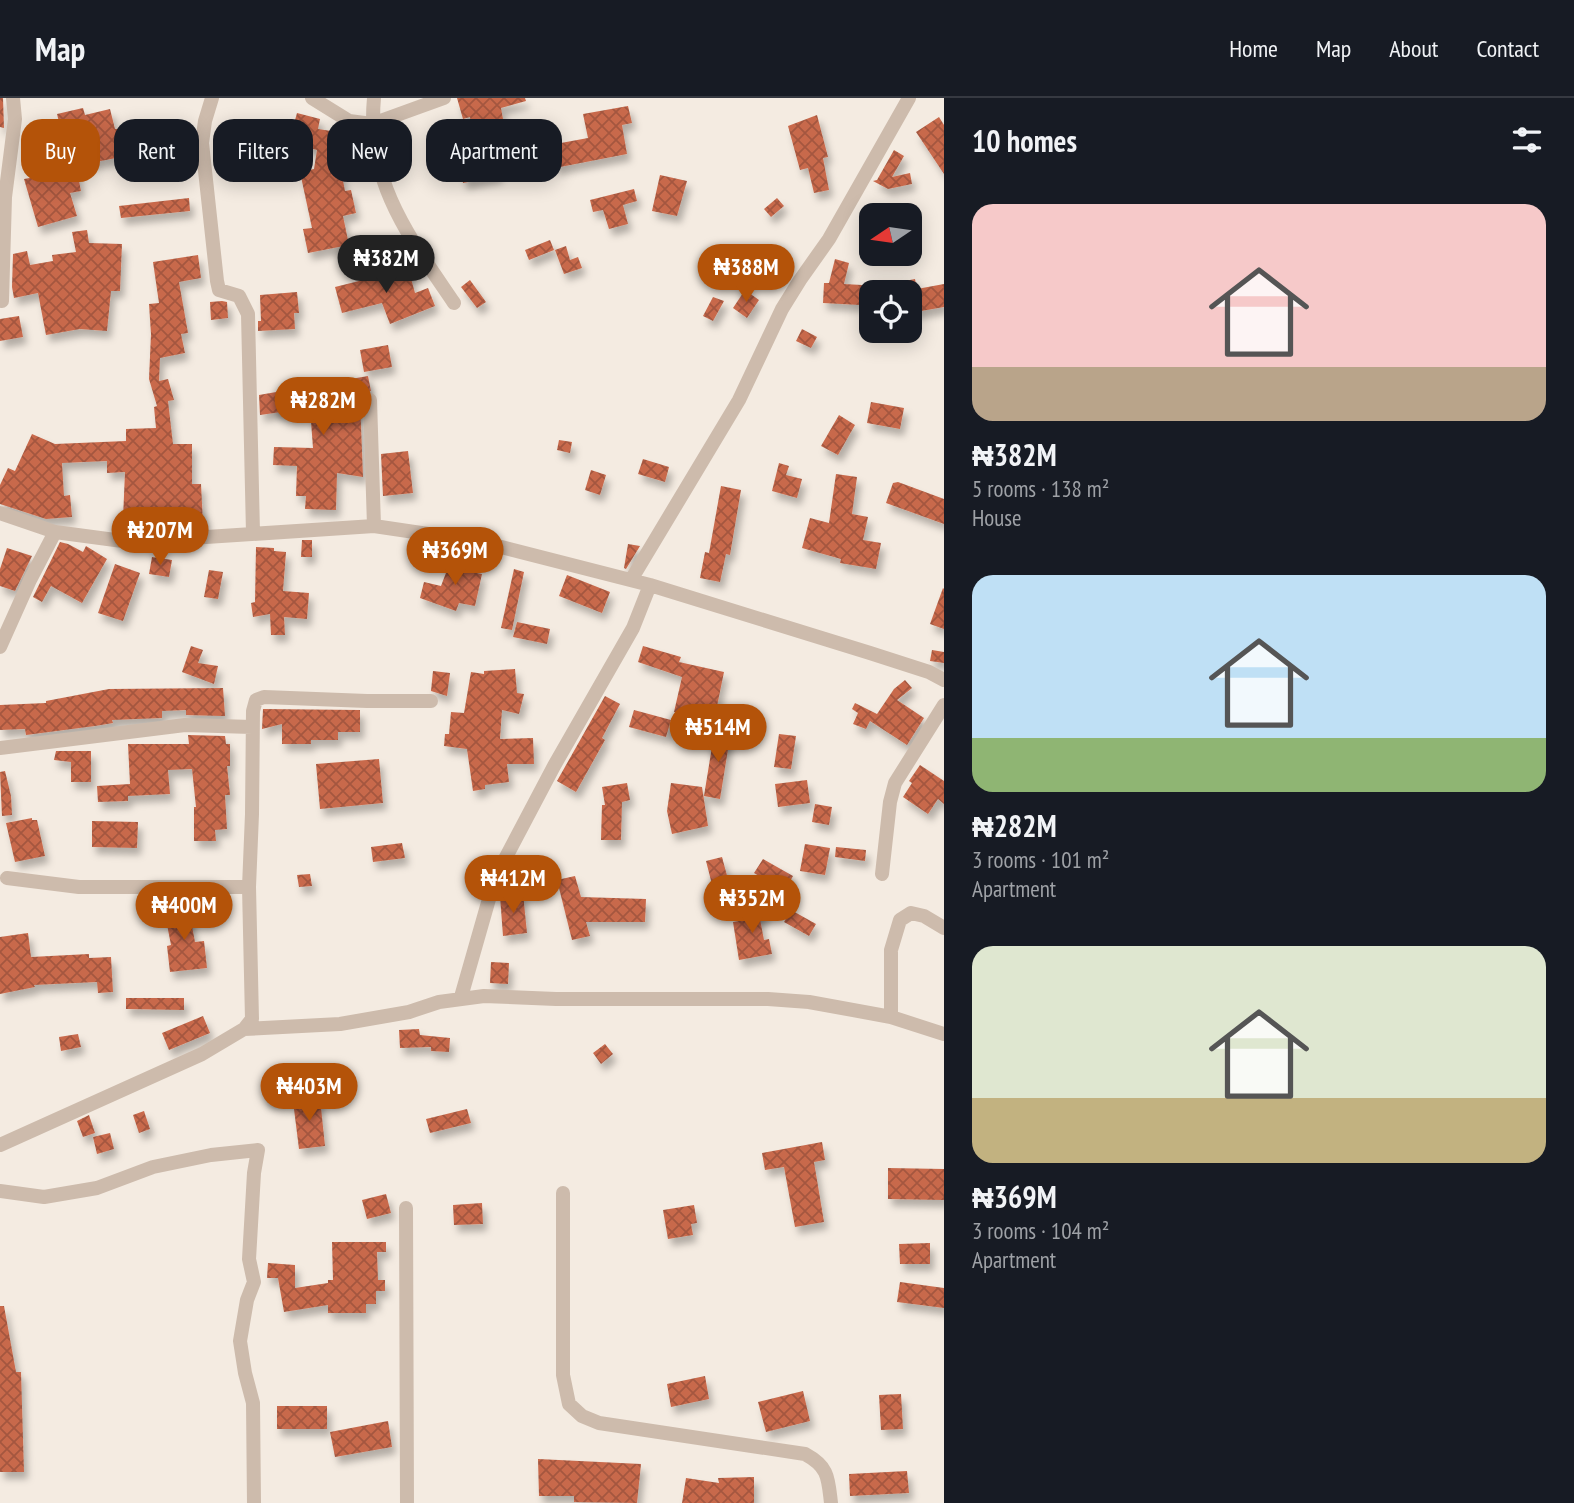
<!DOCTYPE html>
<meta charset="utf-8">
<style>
body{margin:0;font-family:"PT Sans Narrow",sans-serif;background:#20242c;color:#f1f3f6;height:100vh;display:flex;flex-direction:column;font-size:26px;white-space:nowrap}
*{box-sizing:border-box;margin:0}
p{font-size:23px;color:#9ea1a6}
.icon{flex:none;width:38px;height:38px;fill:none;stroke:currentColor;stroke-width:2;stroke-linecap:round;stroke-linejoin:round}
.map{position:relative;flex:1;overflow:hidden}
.sheet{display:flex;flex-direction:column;background:#171b24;width:630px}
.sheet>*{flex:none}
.hud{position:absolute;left:21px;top:21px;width:665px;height:63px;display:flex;gap:14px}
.needle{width:46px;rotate:257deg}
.buttons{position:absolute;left:859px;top:105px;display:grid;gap:14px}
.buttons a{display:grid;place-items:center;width:63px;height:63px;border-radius:14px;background:#171b24;box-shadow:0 4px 18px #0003;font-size:35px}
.price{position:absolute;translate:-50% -60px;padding:0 16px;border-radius:24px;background:#b45309;color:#fff;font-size:23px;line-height:46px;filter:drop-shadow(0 2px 4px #0008)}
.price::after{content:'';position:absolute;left:50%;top:42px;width:21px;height:16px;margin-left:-10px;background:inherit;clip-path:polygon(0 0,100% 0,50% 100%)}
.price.selected{background:#222;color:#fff}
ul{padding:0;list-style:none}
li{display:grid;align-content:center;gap:14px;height:371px;padding:0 28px}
li span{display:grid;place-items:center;height:217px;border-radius:21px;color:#555}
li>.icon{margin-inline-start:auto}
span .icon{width:126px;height:126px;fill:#fffc;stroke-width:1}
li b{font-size:30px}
h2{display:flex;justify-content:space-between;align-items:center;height:84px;padding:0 28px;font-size:30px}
.chip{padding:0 24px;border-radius:21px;background:#171b24;box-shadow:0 4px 18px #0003;font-size:24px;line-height:63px}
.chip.selected{background:#b45309;color:#fff}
header{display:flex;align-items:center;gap:42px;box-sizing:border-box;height:98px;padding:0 35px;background:#171b24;border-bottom:2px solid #363941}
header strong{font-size:33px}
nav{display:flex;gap:38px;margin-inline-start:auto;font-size:24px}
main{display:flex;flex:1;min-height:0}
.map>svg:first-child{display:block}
.building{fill:url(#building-cross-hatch);filter:url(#shadow)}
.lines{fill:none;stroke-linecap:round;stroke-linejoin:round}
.street{stroke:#cdbbac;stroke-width:14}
</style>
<header>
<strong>Map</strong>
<nav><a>Home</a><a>Map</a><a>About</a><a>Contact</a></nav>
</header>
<main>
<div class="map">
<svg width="944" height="1405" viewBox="0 0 944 1405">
<defs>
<pattern id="building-cross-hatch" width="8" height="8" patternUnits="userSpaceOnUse" patternTransform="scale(1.75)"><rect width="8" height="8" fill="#c8694b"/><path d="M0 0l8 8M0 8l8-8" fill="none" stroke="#a4573f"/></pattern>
<filter id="shadow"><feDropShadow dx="4" dy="7" stdDeviation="3.5" flood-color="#0004"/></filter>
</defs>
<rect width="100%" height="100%" fill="#f4ebe1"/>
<!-- building -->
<path class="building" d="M0,0h3l1,30 -4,-1z
M457,0h68l1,3 -25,7 6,33 -14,2 6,33 -36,7 -5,-35 17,-3 -5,-28 -7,2z
M628,8l4,17 -10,2 5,29 -72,14 -5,-23 38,-7 -5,-24z
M83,10l2,7 25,-6 5,20 50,-3 1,20 -15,1v14h-12v-13l-25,1 2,9 -40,8 5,25 -11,2 7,23 -39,11 -14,-48 33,-6 -6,-32 -23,7 -4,-17 35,-9 -2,-8z
M297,15l23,6 -2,10 33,5 -3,19 -7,-1 -1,13 5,26 6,-1 5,23 -13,3 6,29 -41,8 -5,-24 9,-1 -12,-56 14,-3 3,-19 -28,-8z
M817,17l11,42 -5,1 6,32 -15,3 -6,-25 -8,2 -12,-44z
M939,19l5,8v49l-28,-42z
M222,43l18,9 -6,12 -18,-9z
M894,52l10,6 -12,21 18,-4 2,11 -24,5 -15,-8 4,-1z
M660,77l27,6 -10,35 -25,-5z
M634,91l3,12 -14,4 5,19 -19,5 -6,-19 -10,2 -3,-12z
M189,100l1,13 -69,7 -2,-12z
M777,100l7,8 -13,11 -7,-8z
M87,132l2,13 33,1 -2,47h-9l-4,40 -27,-2 -34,6 -8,-42 -24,5 -2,-11 1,-33 14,-3 3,14 23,-4 -1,-6 24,-3 -4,-20z
M550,142l4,10 -25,10 -4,-10z
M566,148l4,14 8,-3 4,11 -18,6 -9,-24z
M198,157l3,23 -22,4 9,51 -7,1 4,19 -25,5 -1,23 9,-2 6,21 -6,1 5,43h19v40h9l2,39 -30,1v-4l-23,1 -27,-2 2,-47 -18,1v-12l-45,2 2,33 6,-1 2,22 -26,2 -46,-15v-19l8,-17 7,3 17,-37 23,10 71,-3v-12l30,-1 -2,-21 3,-1 -8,-27 2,-45 -2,-30 10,-1 -6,-41z
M835,161l14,4 -5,21 18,1 -2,20 -37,-2 1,-20h5z
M407,166l8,29 13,-5 7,18 -45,18 -8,-21 -40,10 -7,-26 44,-11 -1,-4z
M915,181l2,10 27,-5v23l-34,6v-21h-7l-3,-10z
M470,182l16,22 -9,6 -16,-21z
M745,192l14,10 -12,18 -14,-10z
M297,194l2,21h-5l1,16 -37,2v-10h3l-1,-26z
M713,199l11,4 -11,20 -10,-5z
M222,203l5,1 1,16 -17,2 -1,-18z
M19,218l4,21 -23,4v-22z
M802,231l15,8 -6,11 -15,-7z
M388,247l4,22 -28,5 -4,-22z
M368,278l3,15 -7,1 -4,8 3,77 -26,-4 -1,37 -31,-1 1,-13h-10l1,-30 -24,-1 1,-18 39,1 -3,-40 -50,7 -1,-20z
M871,304l33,6 -4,21 -33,-6z
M839,317l16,10 -17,30 -17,-9z
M559,342l13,2 -2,11 -13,-3z
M408,353l5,42 -30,3 -2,-42z
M643,361l26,8 -4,15 -27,-8z
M779,365l10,3 -3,9 16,4 -5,19 -25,-7z
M591,372l15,5 -6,20 -15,-5z
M836,376l21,3 -5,37 16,3 -5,23 18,3 -5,26 -36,-6 1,-4 -39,-11 8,-30 19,5z
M898,384l46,17v25l-58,-21 7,-20z
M721,388l20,4 -11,65 -4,-1 -6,28 -20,-4 5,-26 4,1z
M302,442h10v17h-11z
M60,444l8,2 15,8 3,-6 21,13 -25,44 -31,-17 -9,16 -9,-5z
M628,446l12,2 -14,23 -2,-1z
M256,449l18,1v3l12,1 -3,39 26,2 -2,26 -23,-2 1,18h-14l-1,-21 -17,3 -2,-14 4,-1z
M7,450l25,8 -17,35 -15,-5v-17z
M152,459l20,3 -3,17 -20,-3z
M452,459l22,8 -3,7 11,2 -7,32 -16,-3 -3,8 -36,-13 4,-16 17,4z
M115,466l25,9 -17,48 -25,-8z
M514,471l10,3 -12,58 -11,-2z
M209,472l14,2 -5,27 -14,-2z
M567,477l43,17 -8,21 -43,-17z
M943,490l1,1v40l-14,-5z
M517,524l33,7 -3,15 -34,-7z
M191,548l12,4 -5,13 20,3 -4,18 -32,-12z
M643,548l38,11 -2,5 45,10 -10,49 -40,-9 8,-35 -44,-15z
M932,552l12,2v11l-14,-2z
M515,571l2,24 7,1 -5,20 -17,-4 -2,29 33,-1 1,26h-27l2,18 -24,3v4l-12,2 -6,-42 -23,-3 1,-12h4l2,-22 13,1 7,-41 13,2v-3z
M433,573l17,2 -3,23 -16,-5z
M905,582l7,8 -15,12 27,18 -17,27 -37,-24 -4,8 -13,-5 5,-11 -6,-4 3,-6 22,11 17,-25z
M223,590l2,28h-3l-36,-1v-5l-24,1v7l-50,2 1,3 -18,3 -69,9 -1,-6 -25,1v-25l46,-2v-2l63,-12z
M605,598l15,8 -18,34 3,2 -29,52 -19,-11z
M263,611l97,1v22h-22v8h-27v4h-29v-20l-20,5z
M634,612l37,10 -5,17 -37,-10z
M715,630l16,3 -11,68 -16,-3z
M779,636l17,2 -5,33 -17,-2z
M188,637l37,1 1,8h4v22h-3l3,29h-5l2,34 -12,1 1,11h-22v-34h2l-4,-38 -24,1 2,24 -42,2v5l-30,1 -1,-16 33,-2 -2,-40h61z
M56,653h35v31h-20v-20l-17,-2z
M379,661l4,44 -63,6 -4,-45z
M920,667l24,16v23l-6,-5 -10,15 -25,-17 9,-14 -3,-2z
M5,673l6,25 1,19 -10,1 -2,-44z
M807,682l3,23 -32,4 -3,-23z
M627,685l3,17 -8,2 -1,38h-20l1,-35h3l-3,-18z
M671,685l31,4 6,39 -36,8 -5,-23z
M815,706l17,3 -3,18 -17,-3z
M32,720v2h5l8,36 -30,6 -9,-39z
M92,723l46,1 -1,26 -45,-1z
M402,745l3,15 -32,4 -2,-15z
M805,746l25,4 -5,27 -25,-4z
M836,749l30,3 -1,11 -30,-4z
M722,759l7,26 10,-2 4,16 -26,7 -11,-43z
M763,761l30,17 -8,15 -31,-18z
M310,776l2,12 -13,1 -2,-12z
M575,778l6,21 65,2 -1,23h-59l4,14 -18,4 -15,-60z
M523,795l4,40 -24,3 -3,-40z
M763,805l3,15 -6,1 4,21 5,-1 3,15 -33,6 -6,-38 17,-3 -3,-13z
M188,807l7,37 9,-1 3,27 -37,4 -3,-26 4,-1 -7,-36z
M791,812l25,14 -7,12 -25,-14z
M28,835l3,24 58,-3v4l22,-1 2,35 -15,1 -1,-11 -63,3 1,2 -35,7v-57z
M491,864l18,1 -1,21 -18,-1z
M126,900h58v12l-58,-1z
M203,918l7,17 -41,17 -7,-17z
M419,931l1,6 30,3 -1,14 -18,-1v-4l-31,1 -1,-18z
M78,936l3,13 -20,4 -2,-14z
M605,946l8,10 -12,10 -8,-11z
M292,968l7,29 -33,6 -4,-22 18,-4 -2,-6z
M320,1000l5,48 -26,3 -6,-48z
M467,1011l4,14 -41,10 -4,-14z
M144,1013l6,18 -11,4 -6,-18z
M89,1017l6,18 -12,4 -6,-16z
M110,1035l4,16 -17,5 -4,-17z
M822,1044l3,18 -11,2 10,60 -29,5 -11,-60 -19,3 -3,-17z
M888,1070l56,1v31l-56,-1z
M386,1096l5,19 -24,6 -5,-19z
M482,1105l1,21 -29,1 -1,-20z
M694,1107l3,18 -6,1 2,11 -25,4 -5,-29z
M332,1144h54v10h-9l1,28h7v11h-9v13h-10v9h-38v-8l-44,7 -6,-34h-11l1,-15 27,2v23l33,-5v-3h5z
M930,1145v21h-30l-1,-20z
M900,1184l44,6v20l-47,-6z
M0,1208h4l12,66h5l3,100h-24z
M705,1278l4,23 -38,8 -4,-23z
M803,1293l7,30 -44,11 -8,-30z
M901,1296l2,35 -22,1 -2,-35z
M277,1308h50v23h-50z
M388,1323l4,26 -57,10 -5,-25z
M538,1361l103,5 -4,39 -63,-1v-6h-35z
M907,1373l2,22 -59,3 -1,-22z
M754,1379v26h-72l4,-25 33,5 -1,-5z"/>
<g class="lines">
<!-- street -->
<path class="street" d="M212,0l-7,23 -3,22 15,138 2,9 20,6 9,18 5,219
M312,0l37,23 23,3 72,-26
M374,0c-8,84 36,140 80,205
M2,203l3,-104 10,-78 -2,-21
M370,302l4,126
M0,415l55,19 75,10 244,-16 108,16 168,43 220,68 59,19 15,8
M631,482l108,-180 43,-91 18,-29 29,-41 80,-141
M0,549l30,-67 25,-48
M0,650l185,-23 67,2
M882,776l8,-72 5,-19 49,-78
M7,780l72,9h170
M461,899l34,-119 59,-112 79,-138 17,-43
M891,919v-67l9,-30 11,-7 13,3 20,12
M244,931l96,-5 69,-12 30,-10 45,-6 72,3h212l41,3 82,15 53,17
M0,1047l202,-91 42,-25 8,-10 -3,-132 3,-73 1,-103 3,-11 8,-3 103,4h64
M0,1093l44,6 53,-9 56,-21 58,-12 47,-5 -4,23 -5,86 5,23 -7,18 -7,41 5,32 8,30 1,100
M563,1095v182l6,29 13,12 17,7 206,31c24,13 23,24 26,49
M406,1110l1,295"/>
</g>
</svg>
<div class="buttons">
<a><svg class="needle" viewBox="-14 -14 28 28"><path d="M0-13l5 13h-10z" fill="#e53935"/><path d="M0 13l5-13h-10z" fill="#9ea1a6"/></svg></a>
<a><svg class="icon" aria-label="locate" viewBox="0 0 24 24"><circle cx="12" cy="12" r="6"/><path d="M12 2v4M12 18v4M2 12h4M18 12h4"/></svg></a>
</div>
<b class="price selected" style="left:386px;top:197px">₦382M</b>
<b class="price" style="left:746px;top:206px">₦388M</b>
<b class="price" style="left:323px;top:339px">₦282M</b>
<b class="price" style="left:160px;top:469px">₦207M</b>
<b class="price" style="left:455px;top:489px">₦369M</b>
<b class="price" style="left:718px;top:666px">₦514M</b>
<b class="price" style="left:513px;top:817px">₦412M</b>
<b class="price" style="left:752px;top:837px">₦352M</b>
<b class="price" style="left:184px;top:844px">₦400M</b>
<b class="price" style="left:309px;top:1025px">₦403M</b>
<div class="hud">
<a class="chip selected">Buy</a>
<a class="chip">Rent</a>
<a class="chip">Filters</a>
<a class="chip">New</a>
<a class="chip">Apartment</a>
</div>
</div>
<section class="sheet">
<h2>10 homes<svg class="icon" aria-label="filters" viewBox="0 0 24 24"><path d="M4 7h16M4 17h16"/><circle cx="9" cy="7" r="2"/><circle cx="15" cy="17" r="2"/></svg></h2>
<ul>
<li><span style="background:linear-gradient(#f6c9c9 75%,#b9a48a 0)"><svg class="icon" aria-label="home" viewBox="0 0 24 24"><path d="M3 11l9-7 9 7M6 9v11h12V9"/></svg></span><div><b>₦382M</b><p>5 rooms · 138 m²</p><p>House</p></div></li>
<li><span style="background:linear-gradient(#bfe0f5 75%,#8fb573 0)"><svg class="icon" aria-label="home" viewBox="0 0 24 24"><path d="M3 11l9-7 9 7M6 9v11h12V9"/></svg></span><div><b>₦282M</b><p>3 rooms · 101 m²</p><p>Apartment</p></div></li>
<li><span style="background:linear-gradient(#dfe7d0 70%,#c2b280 0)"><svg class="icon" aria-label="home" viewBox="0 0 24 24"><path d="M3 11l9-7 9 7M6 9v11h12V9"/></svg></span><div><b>₦369M</b><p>3 rooms · 104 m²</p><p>Apartment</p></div></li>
</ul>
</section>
</main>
